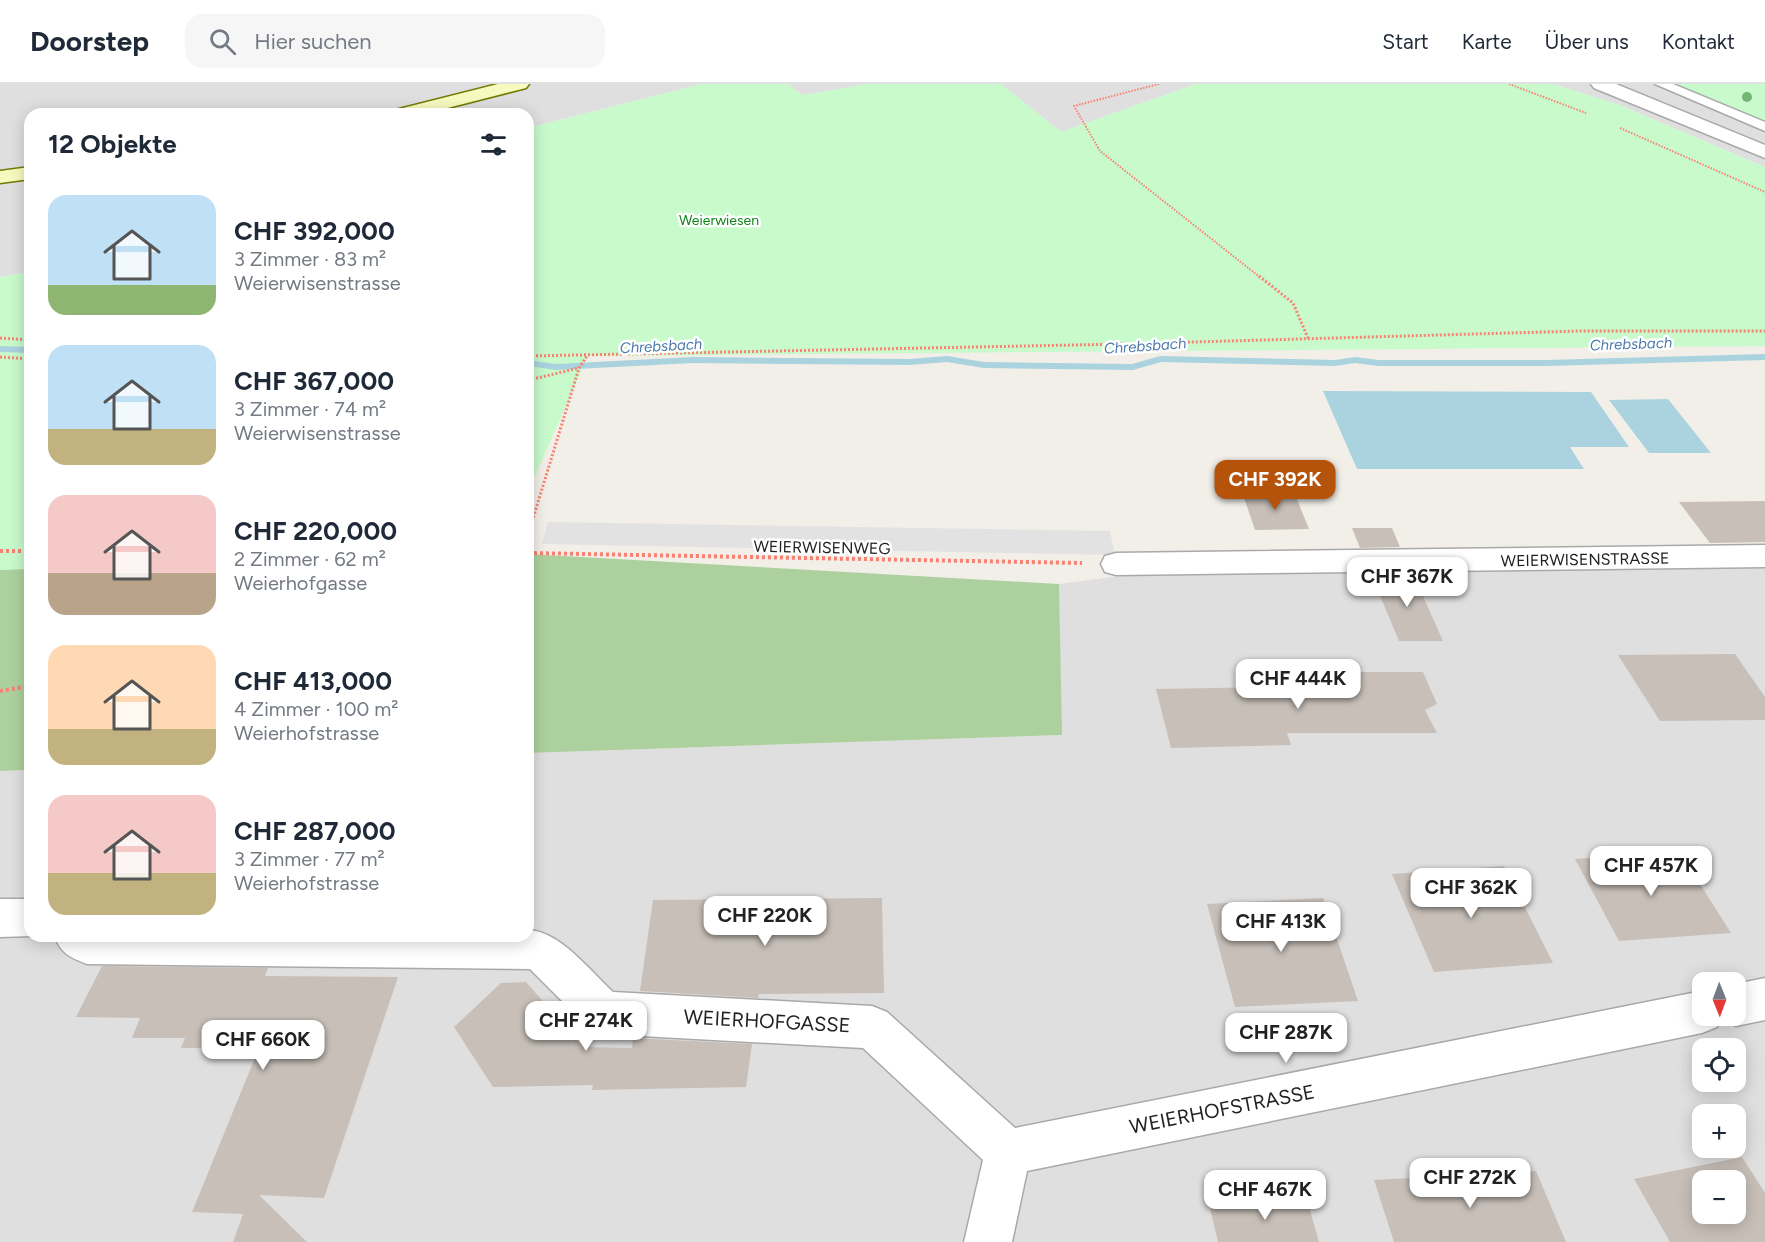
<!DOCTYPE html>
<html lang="de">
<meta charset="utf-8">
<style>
body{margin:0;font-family:Figtree,sans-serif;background:#f6f6f7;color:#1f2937;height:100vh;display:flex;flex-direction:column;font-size:22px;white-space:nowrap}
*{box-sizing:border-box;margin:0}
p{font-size:20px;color:#747a83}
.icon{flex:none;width:33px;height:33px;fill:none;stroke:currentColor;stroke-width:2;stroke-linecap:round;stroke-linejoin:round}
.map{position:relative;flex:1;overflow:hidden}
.side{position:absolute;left:24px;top:24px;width:510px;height:834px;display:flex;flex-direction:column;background:#fff;border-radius:18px;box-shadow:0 3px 15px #0003}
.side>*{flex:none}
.needle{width:39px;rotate:179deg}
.tools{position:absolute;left:1692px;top:888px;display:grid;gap:12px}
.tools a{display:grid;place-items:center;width:54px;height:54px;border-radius:12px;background:#fff;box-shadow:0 3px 15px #0003;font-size:30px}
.price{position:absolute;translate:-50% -51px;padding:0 14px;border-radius:12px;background:#fff;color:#222;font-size:20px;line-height:39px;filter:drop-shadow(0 2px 3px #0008)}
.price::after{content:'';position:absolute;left:50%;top:36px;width:18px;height:14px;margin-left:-9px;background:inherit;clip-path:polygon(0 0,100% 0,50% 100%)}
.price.current{background:#b45309;color:#fff}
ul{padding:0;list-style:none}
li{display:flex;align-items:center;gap:18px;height:150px;padding:0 24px}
li span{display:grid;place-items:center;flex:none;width:168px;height:120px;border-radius:18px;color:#555}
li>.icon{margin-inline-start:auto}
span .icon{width:72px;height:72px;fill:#fffc;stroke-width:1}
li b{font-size:26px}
h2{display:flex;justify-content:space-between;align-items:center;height:72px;padding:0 24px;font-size:26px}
header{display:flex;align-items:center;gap:36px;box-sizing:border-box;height:84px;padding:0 30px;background:#fff;border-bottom:2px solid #e0e1e3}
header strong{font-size:28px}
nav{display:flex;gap:33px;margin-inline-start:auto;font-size:21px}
.search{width:420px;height:54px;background:#f6f6f7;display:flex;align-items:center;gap:15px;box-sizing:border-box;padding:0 21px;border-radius:18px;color:#747a83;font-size:22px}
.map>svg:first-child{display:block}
.residential{fill:#e0dfdf;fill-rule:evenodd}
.forest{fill:#add19e}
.park{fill:#c8facc}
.parking{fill:#e2e2e2}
.water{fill:#aad3df}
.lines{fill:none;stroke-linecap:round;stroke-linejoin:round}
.stream{fill:#aad3df;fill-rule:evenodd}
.building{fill:#c7bfb8;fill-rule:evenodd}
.service-casing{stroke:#a9a9a9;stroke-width:3}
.minor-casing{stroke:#a9a9a9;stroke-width:3}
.secondary-casing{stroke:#707d05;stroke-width:3}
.path-far2{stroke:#fa8072;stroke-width:2;stroke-dasharray:1.5 1.5;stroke-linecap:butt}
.path-far1{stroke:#fa8072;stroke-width:3;stroke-dasharray:2 2;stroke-linecap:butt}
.path{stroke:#fa8072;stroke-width:4;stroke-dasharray:3 3;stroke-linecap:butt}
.service{fill:#fff;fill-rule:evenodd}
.minor{fill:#fff;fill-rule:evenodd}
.secondary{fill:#f7fabf;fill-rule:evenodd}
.tree{fill:#74b475}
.labels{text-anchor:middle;stroke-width:5;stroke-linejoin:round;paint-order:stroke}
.far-park-label{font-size:14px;fill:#0c8416;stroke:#fff}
.far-water-label{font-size:15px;font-style:italic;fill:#4a7aab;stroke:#fff}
.street-label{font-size:16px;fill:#222;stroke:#fff}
.near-street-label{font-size:20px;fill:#222;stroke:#fff}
</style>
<header>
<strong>Doorstep</strong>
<div class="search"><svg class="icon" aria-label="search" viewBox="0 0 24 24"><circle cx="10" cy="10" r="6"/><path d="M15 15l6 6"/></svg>Hier suchen</div>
<nav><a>Start</a><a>Karte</a><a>Über uns</a><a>Kontakt</a></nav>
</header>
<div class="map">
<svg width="1765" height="1158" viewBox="0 0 1765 1158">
<rect width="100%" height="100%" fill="#f2efe9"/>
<!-- residential -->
<path class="residential" d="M0,0h702l-174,44v-14h-498v158l-30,5z
M787,0h80l-64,11z
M1001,0h195l-135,48z
M1553,0h212v83l-145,-62z
M1765,465v693h-1765v-471l30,-1v166h498v-183l533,-18 -2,-151 152,-20zM1702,898h34v34h-34zM1702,964h34v34h-34zM1702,1030h34v34h-34zM1702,1096h34v34h-34z"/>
<!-- forest -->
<path class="forest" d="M528,470l531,30 3,151 -534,18z
M30,473v213l-30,1v-213z"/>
<!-- park -->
<path class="park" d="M702,0h85l16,11 64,-11h134l60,48 135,-48h357l67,21 145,62v179l-1177,10 -60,136v-364z
M1668,0h97v41z
M30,188v297l-30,1v-293z"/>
<!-- parking -->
<path class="parking" d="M548,438l562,9 5,24 -573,-11z"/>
<!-- water -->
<path class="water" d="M1323,307l268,1 38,55h-59l14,22h-227z
M1668,315l43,54h-62l-40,-53z"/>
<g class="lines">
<!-- stream -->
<path class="stream" d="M0,262l30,1v6l-30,-1z
M1765,270v6l-220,6h-167l-23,-3 -20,3 -174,-4 -28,8 -149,-2 -37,-6 -37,3 -217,-2 -137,7 -28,-4v-6l28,4 137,-7 217,2 37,-3 37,6 148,2 28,-8 175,4 20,-3 23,3h167z"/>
</g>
<!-- building -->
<path class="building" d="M1242,408h52l15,37 -54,1z
M1765,417v41l-55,1 -31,-41z
M1352,444h40l8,19 -40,1z
M1371,490h42l30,67h-44z
M1735,570l30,43v23l-105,1 -42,-66z
M1322,588h101l14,32 -12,6 12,23h-150l4,12 -120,3 -15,-59 171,-3z
M1680,768l51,81 -112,8 -44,-82z
M1504,782l49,97 -119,9 -42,-98z
M882,814l2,95 -125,1 -1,4 -118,-7 13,-91z
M1323,814l35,103 -123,6 -28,-103z
M102,882l166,2 -3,8 133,1 -74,221 -65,-3 48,47h-74l10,-28 -51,-2 67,-164h-78l4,-10h-53l8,-20 -64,-1z
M526,898l57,65 49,1 1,-10 119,6 -6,43 -154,3 1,-5 -100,2 -39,-60 47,-44z
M1742,1073l23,36v49h-95l-36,-63zM1702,1096h34v34h-34z
M1536,1087l30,71h-172l-20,-62z
M1306,1112l13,46h-101l-9,-38z"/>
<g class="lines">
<!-- service casing -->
<g class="service-casing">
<path id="service" d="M1655,0h18l92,38v9z"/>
</g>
<!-- minor casing -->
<g class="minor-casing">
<path id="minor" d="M1591,0h25l149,61v13l-171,-70z
M1765,461v22l-649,8 -11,-3 -4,-8 4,-8 11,-3z
M0,815h30v37h2l-32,1z
M528,846c32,1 62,41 85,62l259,14 15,6 128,116 687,-137v25h34v-32l29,-6v42l-29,6 -16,-8 -3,9 -15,6 -675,138 -15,71h-48l19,-82 -120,-112 -259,-14 -15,-6 -59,-59 -443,-5c-18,-7 -25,-10 -33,-28h474z"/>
</g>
<!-- secondary casing -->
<g class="secondary-casing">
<path id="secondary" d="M498,0h31l-3,4 -102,26h-31l2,-4z
M30,83v12l-30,4v-12z"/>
</g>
<!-- path-far2 -->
<path class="path-far2" d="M1159,0l-85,22 26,45 161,127
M1509,0l77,29
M1620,44l145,64"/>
<!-- path-far1 -->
<path class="path-far1" d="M1259,192l34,27 15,35
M0,254l30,2
M528,272l596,-12 456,-13h185
M0,273l30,2
M528,294h10l40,-10
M531,441l48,-157 8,-12"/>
<!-- path -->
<path class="path" d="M528,449l3,-10
M0,467h30
M528,469l554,10
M0,607l30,-5"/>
<!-- service -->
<use href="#service" class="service"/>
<!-- minor -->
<use href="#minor" class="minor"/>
<!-- secondary -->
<use href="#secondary" class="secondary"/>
</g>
<!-- trees -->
<circle class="tree" cx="1747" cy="13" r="5"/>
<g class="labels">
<!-- far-park labels -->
<g class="far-park-label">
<text x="719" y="141">Weierwiesen</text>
</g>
<!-- far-water labels -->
<g class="far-water-label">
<text transform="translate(1631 260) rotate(-2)" y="5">Chrebsbach</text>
<text transform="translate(661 262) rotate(-3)" y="5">Chrebsbach</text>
<text transform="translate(1145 262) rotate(-4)" y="5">Chrebsbach</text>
</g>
<!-- street labels -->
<g class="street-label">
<text transform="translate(822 463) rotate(1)" y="6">WEIERWISENWEG</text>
<text transform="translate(1585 475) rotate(-1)" y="6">WEIERWISENSTRASSE</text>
</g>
<!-- near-street labels -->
<g class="near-street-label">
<text transform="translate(767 937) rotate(3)" y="7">WEIERHOFGASSE</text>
<text transform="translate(1222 1025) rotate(-11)" y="7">WEIERHOFSTRASSE</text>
</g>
</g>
</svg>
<div class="tools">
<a><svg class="needle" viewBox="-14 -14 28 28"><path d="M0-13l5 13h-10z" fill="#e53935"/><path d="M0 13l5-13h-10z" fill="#747a83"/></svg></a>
<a><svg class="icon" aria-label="locate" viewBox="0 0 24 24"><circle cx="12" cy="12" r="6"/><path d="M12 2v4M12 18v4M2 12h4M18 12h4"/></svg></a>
<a>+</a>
<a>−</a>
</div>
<b class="price current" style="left:1275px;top:427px">CHF 392K</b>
<b class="price" style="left:1407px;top:524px">CHF 367K</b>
<b class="price" style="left:1298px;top:626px">CHF 444K</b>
<b class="price" style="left:1651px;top:813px">CHF 457K</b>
<b class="price" style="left:1471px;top:835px">CHF 362K</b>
<b class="price" style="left:765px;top:863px">CHF 220K</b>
<b class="price" style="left:1281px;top:869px">CHF 413K</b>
<b class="price" style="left:586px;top:968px">CHF 274K</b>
<b class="price" style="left:1286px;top:980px">CHF 287K</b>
<b class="price" style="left:263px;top:987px">CHF 660K</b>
<b class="price" style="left:1470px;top:1125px">CHF 272K</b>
<b class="price" style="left:1265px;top:1137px">CHF 467K</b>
<section class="side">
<h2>12 Objekte<svg class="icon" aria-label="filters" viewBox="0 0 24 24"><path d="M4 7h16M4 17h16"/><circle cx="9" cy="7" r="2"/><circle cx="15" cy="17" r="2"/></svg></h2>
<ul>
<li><span style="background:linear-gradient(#bfe0f5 75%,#8fb573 0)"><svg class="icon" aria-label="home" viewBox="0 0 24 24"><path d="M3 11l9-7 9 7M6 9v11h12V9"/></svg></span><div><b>CHF 392,000</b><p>3 Zimmer · 83 m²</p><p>Weierwisenstrasse</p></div></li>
<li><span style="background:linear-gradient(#bfe0f5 70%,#c2b280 0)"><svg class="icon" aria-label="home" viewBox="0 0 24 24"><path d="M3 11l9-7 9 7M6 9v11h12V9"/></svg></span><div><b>CHF 367,000</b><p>3 Zimmer · 74 m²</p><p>Weierwisenstrasse</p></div></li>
<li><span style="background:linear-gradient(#f6c9c9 65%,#b9a48a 0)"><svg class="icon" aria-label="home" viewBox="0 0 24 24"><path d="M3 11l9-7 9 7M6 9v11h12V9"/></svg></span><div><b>CHF 220,000</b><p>2 Zimmer · 62 m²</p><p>Weierhofgasse</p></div></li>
<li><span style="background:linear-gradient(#ffd9b3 70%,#c2b280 0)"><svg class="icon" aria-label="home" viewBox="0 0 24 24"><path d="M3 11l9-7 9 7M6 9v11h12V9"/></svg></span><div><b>CHF 413,000</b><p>4 Zimmer · 100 m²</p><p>Weierhofstrasse</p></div></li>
<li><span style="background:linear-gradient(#f6c9c9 65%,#c2b280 0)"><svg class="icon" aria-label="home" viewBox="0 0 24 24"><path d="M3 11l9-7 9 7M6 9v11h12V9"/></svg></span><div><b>CHF 287,000</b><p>3 Zimmer · 77 m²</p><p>Weierhofstrasse</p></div></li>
</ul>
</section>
</div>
